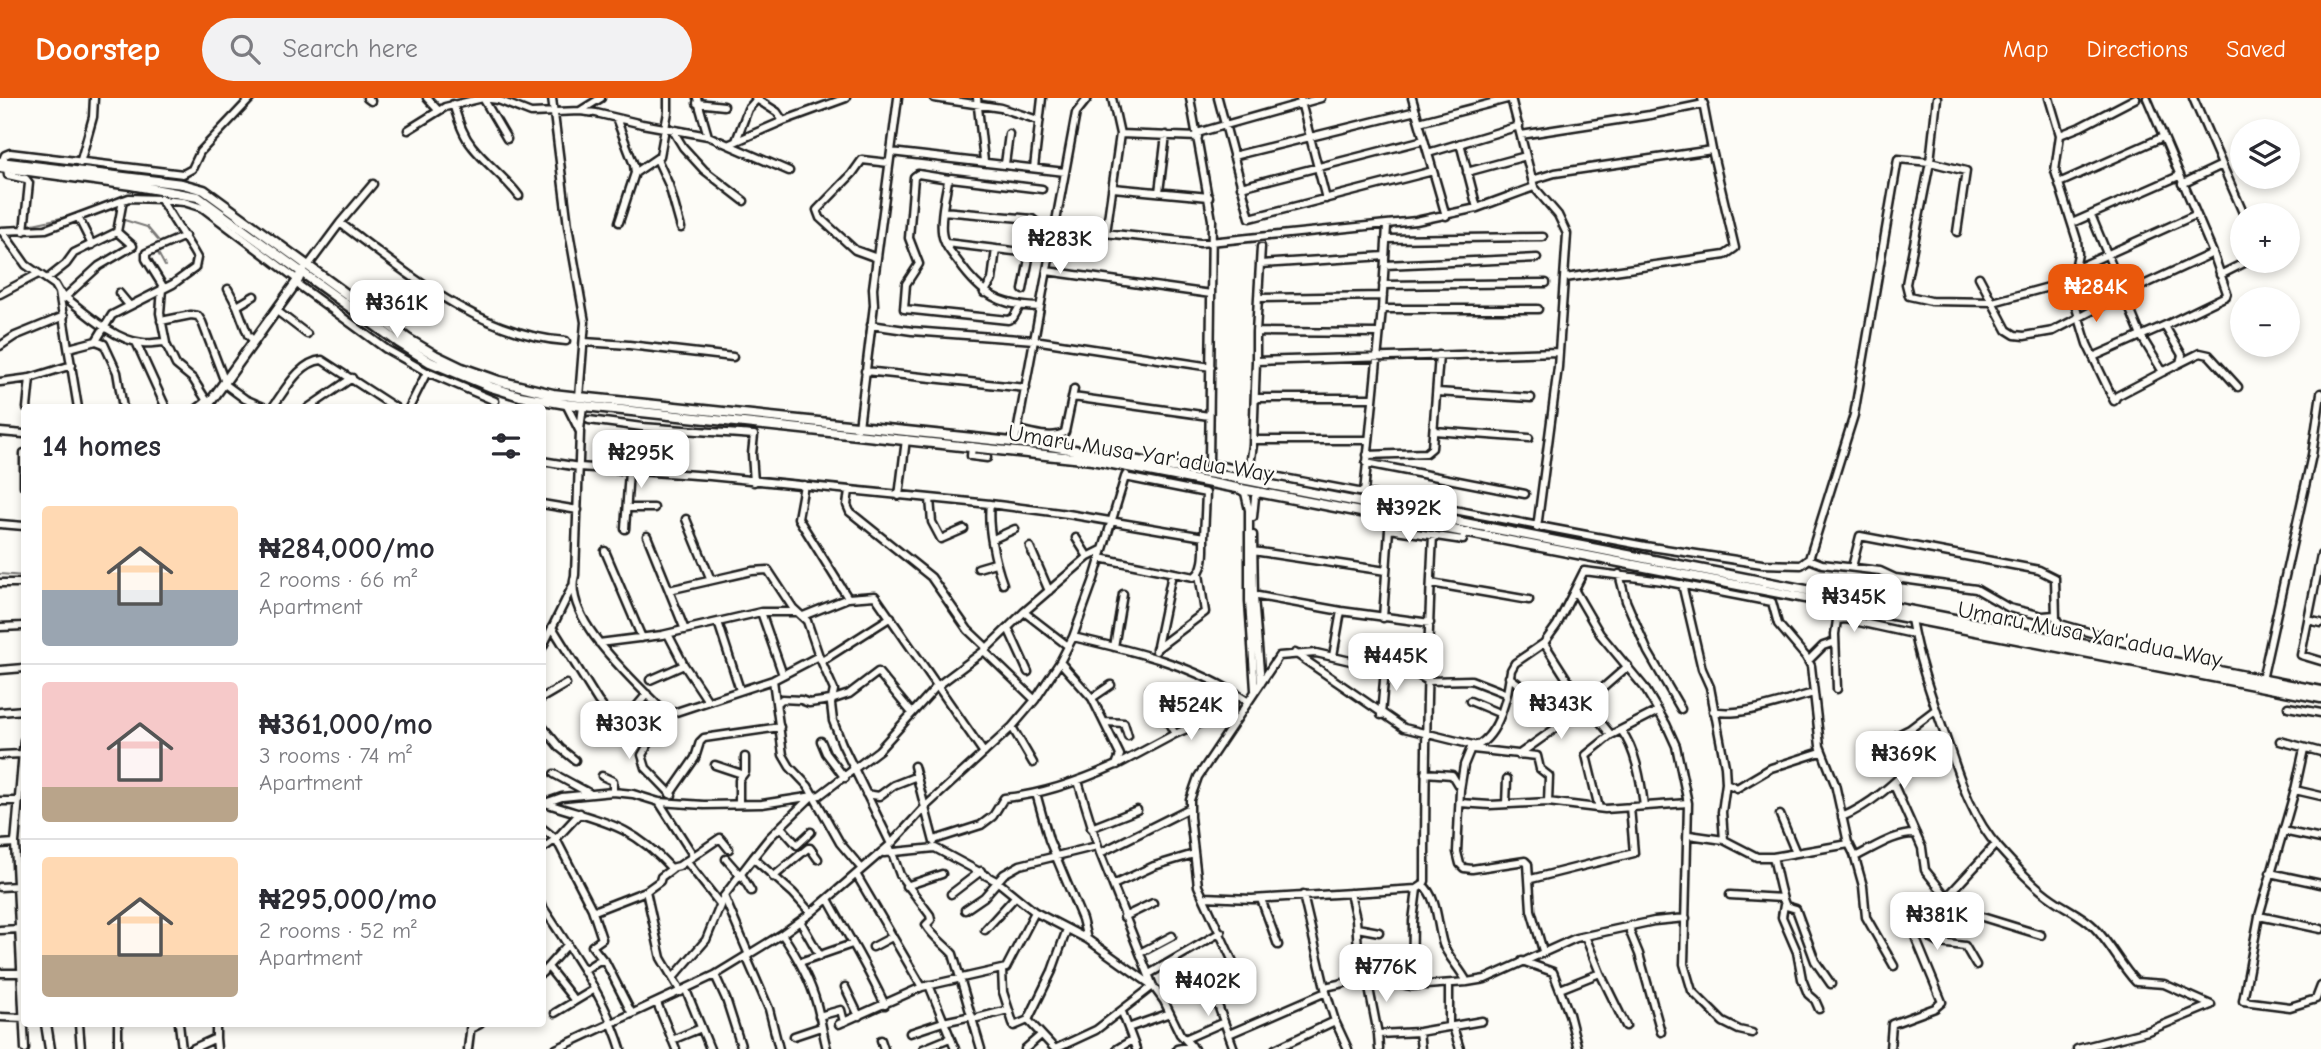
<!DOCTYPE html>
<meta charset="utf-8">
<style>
body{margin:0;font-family:"Comic Neue",sans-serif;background:#f2f2f3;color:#2b2b33;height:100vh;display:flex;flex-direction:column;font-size:26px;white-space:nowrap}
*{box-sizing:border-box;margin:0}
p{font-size:23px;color:#7c7c81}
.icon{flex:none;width:38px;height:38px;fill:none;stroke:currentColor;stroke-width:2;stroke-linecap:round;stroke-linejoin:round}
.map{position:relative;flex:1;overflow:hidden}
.drawer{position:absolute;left:21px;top:306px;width:525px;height:623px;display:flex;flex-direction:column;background:#fff;border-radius:7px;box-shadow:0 4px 10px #0003}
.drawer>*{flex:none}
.fabs{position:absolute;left:2230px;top:21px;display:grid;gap:14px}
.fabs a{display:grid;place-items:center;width:70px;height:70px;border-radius:50%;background:#fff;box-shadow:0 4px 10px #0003;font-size:35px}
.price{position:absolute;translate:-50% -60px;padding:0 16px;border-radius:14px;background:#fff;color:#222;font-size:23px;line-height:46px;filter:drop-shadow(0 2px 4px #0008)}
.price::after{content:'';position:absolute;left:50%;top:42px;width:21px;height:16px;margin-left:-10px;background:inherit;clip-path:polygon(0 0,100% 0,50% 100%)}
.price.on{background:#ea580c;color:#fff}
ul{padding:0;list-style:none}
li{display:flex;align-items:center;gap:21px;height:175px;padding:0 21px}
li+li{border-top:2px solid #e1e1e2}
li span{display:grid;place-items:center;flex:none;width:196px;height:140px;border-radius:7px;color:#555}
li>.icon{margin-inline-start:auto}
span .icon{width:84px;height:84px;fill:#fffc;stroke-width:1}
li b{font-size:30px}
h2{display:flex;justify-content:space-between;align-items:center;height:84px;padding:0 21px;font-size:30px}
header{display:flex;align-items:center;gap:42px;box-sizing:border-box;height:98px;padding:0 35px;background:#ea580c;color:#fff}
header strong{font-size:33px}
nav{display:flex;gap:38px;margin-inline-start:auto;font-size:24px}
.search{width:490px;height:63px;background:#f2f2f3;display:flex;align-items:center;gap:18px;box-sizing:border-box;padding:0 24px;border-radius:38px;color:#7c7c81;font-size:26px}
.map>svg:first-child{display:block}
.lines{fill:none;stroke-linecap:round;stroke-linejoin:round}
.stream{stroke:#797876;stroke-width:2}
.minor-casing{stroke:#1c1c1c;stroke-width:11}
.major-casing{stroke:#1c1c1c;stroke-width:13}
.minor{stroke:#fdfcf7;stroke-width:6}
.major{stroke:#fdfcf7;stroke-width:8}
.labels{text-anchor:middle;stroke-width:5;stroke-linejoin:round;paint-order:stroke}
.street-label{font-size:23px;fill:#1c1c1c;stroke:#fdfcf7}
</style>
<header>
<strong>Doorstep</strong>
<div class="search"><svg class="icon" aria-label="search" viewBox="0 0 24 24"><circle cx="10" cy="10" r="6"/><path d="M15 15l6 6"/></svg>Search here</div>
<nav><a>Map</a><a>Directions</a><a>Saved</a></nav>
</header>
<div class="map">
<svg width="2321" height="951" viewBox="0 0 2321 951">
<rect width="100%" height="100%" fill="#fdfcf7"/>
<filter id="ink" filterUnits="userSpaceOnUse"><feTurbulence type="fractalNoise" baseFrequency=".0143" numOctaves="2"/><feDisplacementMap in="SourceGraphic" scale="14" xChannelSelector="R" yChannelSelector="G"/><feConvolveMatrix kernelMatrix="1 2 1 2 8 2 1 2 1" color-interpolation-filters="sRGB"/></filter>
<g filter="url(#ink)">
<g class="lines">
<!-- stream -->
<path class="stream" d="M121,121l26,8 11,13
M28,127l47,-10
M158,155l7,13
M0,476l24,2"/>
<!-- minor casing -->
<g class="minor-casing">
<path id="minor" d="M367,0l4,3
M427,0l11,12
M483,0l24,41
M552,0l16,128 17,96 -6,75
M697,0l11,38
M755,0l22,14 6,9
M934,0l67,10 37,12
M977,0l7,63
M1190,0l22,122 -3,244
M1218,0l32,120 183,-47
M1300,0l26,101
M1412,0l34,118
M1511,0l23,89 24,28 9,19 -9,133 -21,161
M1937,0l-7,64 -24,122 3,12 22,5 62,1 74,-20
M2049,0l11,37 -5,36 22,69 1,14 -3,15
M2147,0l66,155 14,40 -1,3 -58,28 -2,4 16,27 -2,8 -63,33 -3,5 -27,-57 -20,-66 8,-9 120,-54
M2193,0l51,117
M697,5l27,3
M453,6c5,14 9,30 19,42 14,18 33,31 47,50
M580,13l21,-13
M616,20l18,47 1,8 -16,49
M1419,24l92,-24
M672,31l11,18 21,23 40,31
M408,32l37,-23 38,-9 15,2 33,13 49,-2 16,2 46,11 66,12 81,35
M1197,35l124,-35
M1120,36l78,3
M1521,37l129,-20 54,-11
M2060,37l20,-8 56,-29
M736,43l12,-32 10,-11
M1460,45l17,65
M730,46l53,-23 63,-23
M891,54l174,20
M1428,55l91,-27
M1233,58l183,-45
M657,61l12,26 12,43
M2,64l3,-7 5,-2 173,21 9,-5 8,-17 51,-54
M80,65l13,-46 1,-19
M1005,66l4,-30
M7,70l1,7 18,4 3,4 -5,48
M1034,70l8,-70
M1467,74l59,-16
M635,75l25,-17 8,-44v-14
M949,81l-31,-5 -4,3 -5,61 10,26 -13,20 -2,25 104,11 5,-2 7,-12
M1532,82l23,-7 157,-23
M2059,85l104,-46
M2182,86l40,-19
M1241,89l183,-47
M1113,90l96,9
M1159,94l7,-57
M943,113l89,8 4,3 -6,31 -34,-4 -4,31 -8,13
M2091,117l50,121 22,36
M78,119l14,28
M340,125l33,-39
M2072,125l107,-47
M1056,130l144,15 216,-22 61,-13 57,-21
M1,133l45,-2 83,-31 32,1
M2,133l24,34 29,20 4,7 19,116
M117,134l6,-32
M1106,135l14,-99 -8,-36
M1386,141l157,-2
M946,145l50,6
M877,160l-22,-8 -35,-32 -3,-8 35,-36 10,-14 27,3
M1260,166l125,-8
M1385,167l152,-7
M308,168l32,-43c67,50 138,112 226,118
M1047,173l164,23
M2220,177l28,-14
M1979,179l28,53 8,5 9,1 29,-5 71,-37 89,-41
M1565,180l160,-23 10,-7 -23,-98 -10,-52
M47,181l19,-15 8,-11 43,-21
M297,186l89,65 41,23 68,29
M1383,187l163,-2
M164,190l-18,-29v-6l39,-17
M162,191l-2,24 6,30
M228,191l9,17
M1023,192l7,-37
M59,194c22,17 55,49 84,51 7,1 14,-1 22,-1l11,23 17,14 17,27
M119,195l10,12
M0,196l38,-20
M1258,200l125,-2
M63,201l36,-33 34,-20 -16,-14
M1040,209c-40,-1 -58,-12 -81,-44 -5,-7 -13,-15 -15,-23 -6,-13 1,-44 4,-59l3,-3 91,11
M1382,211h156
M277,213l30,23
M161,223l30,-6 7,1 4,6 24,63 19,14 21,9
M871,227l41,6 122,9 177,27
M1256,234l5,-85
M96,243l16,-26 61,-31 22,-16 2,-10 -4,-7 -32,-51 23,2 19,6 95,72
M254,243l-6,-6 -11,-29 17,-10
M136,244l30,66
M584,244l45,3 104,12
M0,248l15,-10 49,-20
M69,250l27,-7 8,3 13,28 6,36
M2093,259l75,-33
M1256,263v-29l122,1
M2180,265l20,-10 9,2 29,32
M865,273l161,17
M0,284l30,-4 42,-13
M1437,294l94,6
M1073,299l136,19
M1255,300h117
M566,306l14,28 -5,143c-13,44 60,106 88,136l7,3 103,-34 46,-24 15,34 -3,14 2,17 9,23 49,100
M27,310l3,-30
M198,310l9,-7
M272,310c13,-17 27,-46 50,-48l74,48
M308,310l44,-30
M409,310l18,-36
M589,322l53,7 112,8 -2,19 2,28
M859,329l15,-122 -1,-17 25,-190
M580,332l3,-24
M1018,332c14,3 35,10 47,2l9,-43
M1434,333l95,7
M0,334l24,2
M1253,342h115
M1015,345l61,-330 12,-15
M972,348l-1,10 16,2
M24,355v33
M1367,357l59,-2 6,-5 7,-93
M542,363l37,6 131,9 280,28 78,10 136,23 2,-44 -81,-16 1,-2
M1366,365l159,31
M1210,366l435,82 117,18 39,1 8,-6 45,-144 44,-256 32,3 36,9 -9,61
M1249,374l4,-27 3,-84 302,-9
M804,387l-6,33 50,80
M1239,391l6,4 4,17v91l6,89
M849,393l-2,14 3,7 81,65 37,53 19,18
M1364,395l18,-184 5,-83
M899,398l7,-57
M930,401l2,23 9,17 23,-10
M542,406l36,6
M990,406c-3,23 5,58 13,80
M627,410h27
M1253,419l2,-20 5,-5
M686,421l25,61
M0,426l24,2
M625,431l4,-58
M1253,437l1,62 7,86
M647,438l38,94
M1076,440l12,19
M993,441l22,-10
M1030,449l19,44
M605,453l37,87
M1253,453l133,20
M2321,457l-20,100 20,6
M1100,460l94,19c12,-7 10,-28 10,-40
M1809,461l13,5 58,7 15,7 81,11 33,19 34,8 12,-1
M1852,469l8,-31 179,34 16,8 1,41 4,5 42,12 4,6 -3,6
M978,470l17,-5
M1619,476l7,27 22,51 33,57
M0,485h24
M1431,485l98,17
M1682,486l20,85 8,18 15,79 1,17 -4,29 2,28
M669,492l83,-19 16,-1 25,38 14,13 12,35
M1575,493l25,43 44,53 22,37 10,22 12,57 -4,161 8,27 31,31 16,8 13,3
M1258,498l83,15 89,12
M761,514l22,63
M1024,514l44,34
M803,518l45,-18 27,-2 109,157
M1383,520l6,-89 74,11 2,-8
M1911,521c7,41 21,79 35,119 13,38 25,79 53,110 16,18 35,39 55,52 13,9 28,15 40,27 16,16 26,38 42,55l28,2 47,21
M2308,522l13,3
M718,524l22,68
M0,529l24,-1
M552,529l46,74 19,24 3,1 27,-32
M1008,530l20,44
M668,536l16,31 24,36
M1073,539c61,14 122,28 174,64
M599,545l63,-8 99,-23h35
M1544,545l28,44 39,48
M1114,549l9,-53
M542,550l30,-61
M1156,551l49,-37 -6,-38
M984,553l51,49
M1156,553l16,-77
M1295,555l109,75 73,18
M1333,558l8,-45
M1809,562l14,-14 12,-4
M822,563l69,-44
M0,572l24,-2
M1509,579l20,15
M650,582l34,-15
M773,582l10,75 7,12 18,19 32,57 22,26
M2262,582l50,-225 9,-62
M1150,591l25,45
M1837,591l-2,-55 2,-14 8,-1 68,15
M1507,596l4,-24 4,-7 29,-20 13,-18 27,-54 79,10 109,21 6,22 28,33 5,9 9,80 15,38 13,59
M542,600l24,-14
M1092,600l19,-13
M1470,603l31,13
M778,605l4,-4 19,1 8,3 22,-3 18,-6 29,-22 34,41
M2288,609l33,6
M1713,613c26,7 74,-11 101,-18
M0,614l24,-2
M666,616l-24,41 4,13 26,27
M1381,617l4,-46
M1105,624l19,1 4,13
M542,628l18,22 15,12
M1012,629l21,36
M1621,632c15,20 20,51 23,76
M1896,638l14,-7 25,-19
M24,642l-9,103 10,206
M821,643l5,12 19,25
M2280,643l41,11
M1473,651l64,7 3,13 9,7 -1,26
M2304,651l-9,41 26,6
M0,657l22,-1
M1518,657l45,-32 65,-57
M715,667l27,9
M1117,667l58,-31 53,-23 5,-5 3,-13
M914,668l20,76
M1425,675l27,2 6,10
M554,676l35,19
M602,678l11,5v11
M1726,685l11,5 34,-20 50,-16
M1893,685l29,65 3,22 29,36 12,6 75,23
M2295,692l-36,126 -16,85 47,6 26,-8 5,-13
M1036,695l13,47 33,79 5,20
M670,696l25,-36 5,-16 4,-4 76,-11
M866,696l13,2 15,-11 23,-9
M0,703h19
M659,704l34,53
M739,705v-23l6,-8v-15
M1460,705l30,2 58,-3 57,7 83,-6
M542,706l20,-7 51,-5 20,2 26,8 45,3 58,-1 58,-9 59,-45 57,-63 48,-36 40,-39 64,-55 14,-7
M548,706c54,18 82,19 123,64l8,-2 41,-28 9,11
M1506,706l1,-25
M1599,710l-13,-53 25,-20 47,-24
M1780,717l16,38
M1842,719c42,-18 69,-53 103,-81
M781,729l16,18 14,-13
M542,730l14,11 36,70 5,1 49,-19 15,67 20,34
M1091,730l46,-18
M2283,733l38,8
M1689,737l35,5 33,17h16c3,11 8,42 13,49l10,3 19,52 16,23
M934,742l47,-15 12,-9 11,-18c38,-3 76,-17 112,-33l4,-10 -28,-57 -32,-36
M0,746l15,-1
M542,751l14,-10 24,-26
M891,752l9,25 30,40 1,5 -5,5c7,12 18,19 27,29l28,95
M884,755l51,-5 63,34 37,30 52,27 66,47 11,15 16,33 14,15
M1100,755l90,-45
M1773,759l76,-13 5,10 9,32 3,31 28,49
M1855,759c19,-9 40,-24 61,-23
M753,760l40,35 18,20
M726,761l14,16
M686,763l34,43
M2270,775l51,11
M741,776l10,17
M856,776l66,113
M773,779l35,-29h2l8,11
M1531,781l103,-26 -4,-46
M1113,787l41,-19 40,-12
M1423,787c15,13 14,40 20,59 3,10 18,26 24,38
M906,788l36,-12
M0,789l17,-1
M646,793l14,-10 1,-4 12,-9
M1350,795l6,26 2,30 9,29 11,56
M951,796l30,-23
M1303,797l23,97 9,29 13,28
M1730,797l52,3
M724,798l25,59
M1204,799l48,2 165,-10 6,-4 2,-4c0,-116 2,-231 8,-346
M828,801c19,35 40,69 57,106
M1261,801l17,46
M1939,806l-6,15 -1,20 7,4 26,3 11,19
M1784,807l-2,12 15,35 5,27 6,15 7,6 4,9
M542,808c30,46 63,91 79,143
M592,811l10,30 -10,7 11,14
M965,812l19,-13 20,-23 16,-9 77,-19
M2259,818l62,13
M1124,819l29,-14
M800,823l20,35
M1631,827l-1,7 9,22 22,78
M1357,830l22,4
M0,832l20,-1
M985,832l30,-33
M782,836c15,22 28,45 35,71 4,15 6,29 10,44
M1585,838l15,37 26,53
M873,849l19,-10
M1140,855l32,-17
M746,858l23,53 10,40
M1522,863l31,11 16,42 9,35
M800,864l52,-18
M1234,866l13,28
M548,869l27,34
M584,872l14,-9h7l27,53
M1002,872l1,22 10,31
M0,875h22
M542,875l26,-29
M1149,876l72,-42
M715,877l11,24 16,50
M673,880l33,-38 18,-44 29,-38 16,-20 41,-40
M1208,880l26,71
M929,887l26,64
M1449,887v42
M1412,888l1,-65 4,-32
M845,889l14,29
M1325,889l42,-9 45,8 55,-4 18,-3 91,-41 78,-17 32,-3
M1560,891l40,-16
M686,892l24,59
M1164,903l70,-37 -36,-78 -8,-69v-17l8,-23 81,-121 37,-3 69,16 31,5 12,7 43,-1 36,14c-5,20 -14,48 -36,54l-7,17 -4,25 -3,62 3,12 4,4 8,1 53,-8 3,3 3,46 12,41
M657,905l19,46
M1122,914l14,37
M555,915l40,-24
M819,918l22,-6 3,12
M0,919l24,1
M977,920l31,-8
M1028,922l27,29 41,-19 57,-44 -53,-133 -22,-72
M79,926l2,25
M118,926v25
M179,926l3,25
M839,926l83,-37 84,-19 29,-56
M1014,928l14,-6 24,-49 15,-42
M1453,929l7,22
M1128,930l42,-15
M470,931l10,-5
M1419,934l2,17
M910,935l33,-11 29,-6
M1229,936l97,-42
M794,938l27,-9
M216,940l1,11
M1185,941l39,-17
M672,942l27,-11
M881,942l3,9
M192,951l24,-11v-14
M468,951l3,-25
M556,951l159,-74 67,-41 29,-21 80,-69 35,-38 86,-79 23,-27 25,-38 13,-25 21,-58 31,-102
M923,951l27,-11
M1025,951l16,-14
M1117,951l15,-9
M1177,951l15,-3
M1275,951l60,-28
M1379,951l-1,-15 41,-2 63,-11
M1890,951l2,-25 43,-16 7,-6 -26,-63v-15l31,-27 49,-53
M2077,951l71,-18 63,-26"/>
</g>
<!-- major casing -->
<g class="major-casing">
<path id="major" d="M0,64l182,22 22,6 204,149 27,16 27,13 37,13 54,13 26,3 472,49 180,31 1090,214
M0,69l131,18 67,12 200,145 32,20 61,25 29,9 46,8 526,56 1229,238
M206,310l92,-128 4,-9
M46,926l4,25"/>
</g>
<!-- minor -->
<use href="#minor" class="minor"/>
<!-- major -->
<use href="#major" class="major"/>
</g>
</g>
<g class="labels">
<!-- street labels -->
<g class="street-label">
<text transform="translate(1141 355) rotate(9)" y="8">Umaru Musa Yar'adua Way</text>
<text transform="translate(2090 536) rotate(11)" y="8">Umaru Musa Yar'adua Way</text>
</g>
</g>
</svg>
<div class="fabs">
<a><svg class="icon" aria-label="layers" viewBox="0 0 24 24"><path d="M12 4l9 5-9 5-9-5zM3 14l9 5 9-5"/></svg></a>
<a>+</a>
<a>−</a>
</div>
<b class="price" style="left:1060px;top:178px">₦283K</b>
<b class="price on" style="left:2096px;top:226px">₦284K</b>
<b class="price" style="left:397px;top:242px">₦361K</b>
<b class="price" style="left:641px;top:392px">₦295K</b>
<b class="price" style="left:1409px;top:447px">₦392K</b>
<b class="price" style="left:1854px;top:536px">₦345K</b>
<b class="price" style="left:1396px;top:595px">₦445K</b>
<b class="price" style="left:1561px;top:643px">₦343K</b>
<b class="price" style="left:1191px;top:644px">₦524K</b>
<b class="price" style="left:629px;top:663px">₦303K</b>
<b class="price" style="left:1904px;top:693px">₦369K</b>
<b class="price" style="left:1937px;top:854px">₦381K</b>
<b class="price" style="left:1386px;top:906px">₦776K</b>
<b class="price" style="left:1208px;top:920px">₦402K</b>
<section class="drawer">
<h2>14 homes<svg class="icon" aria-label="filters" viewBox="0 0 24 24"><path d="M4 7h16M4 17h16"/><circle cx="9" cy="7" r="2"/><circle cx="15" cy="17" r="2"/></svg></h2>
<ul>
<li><span style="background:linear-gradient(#ffd9b3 60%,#9aa5b1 0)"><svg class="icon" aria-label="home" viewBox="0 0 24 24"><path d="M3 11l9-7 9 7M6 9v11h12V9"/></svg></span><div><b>₦284,000/mo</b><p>2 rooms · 66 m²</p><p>Apartment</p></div></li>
<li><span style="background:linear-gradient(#f6c9c9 75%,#b9a48a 0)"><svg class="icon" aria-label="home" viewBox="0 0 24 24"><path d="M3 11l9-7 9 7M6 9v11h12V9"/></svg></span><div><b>₦361,000/mo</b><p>3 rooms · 74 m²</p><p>Apartment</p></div></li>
<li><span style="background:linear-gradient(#ffd9b3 70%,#b9a48a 0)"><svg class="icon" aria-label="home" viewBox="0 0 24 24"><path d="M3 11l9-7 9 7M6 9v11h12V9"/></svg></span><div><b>₦295,000/mo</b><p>2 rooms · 52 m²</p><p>Apartment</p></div></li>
</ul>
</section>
</div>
